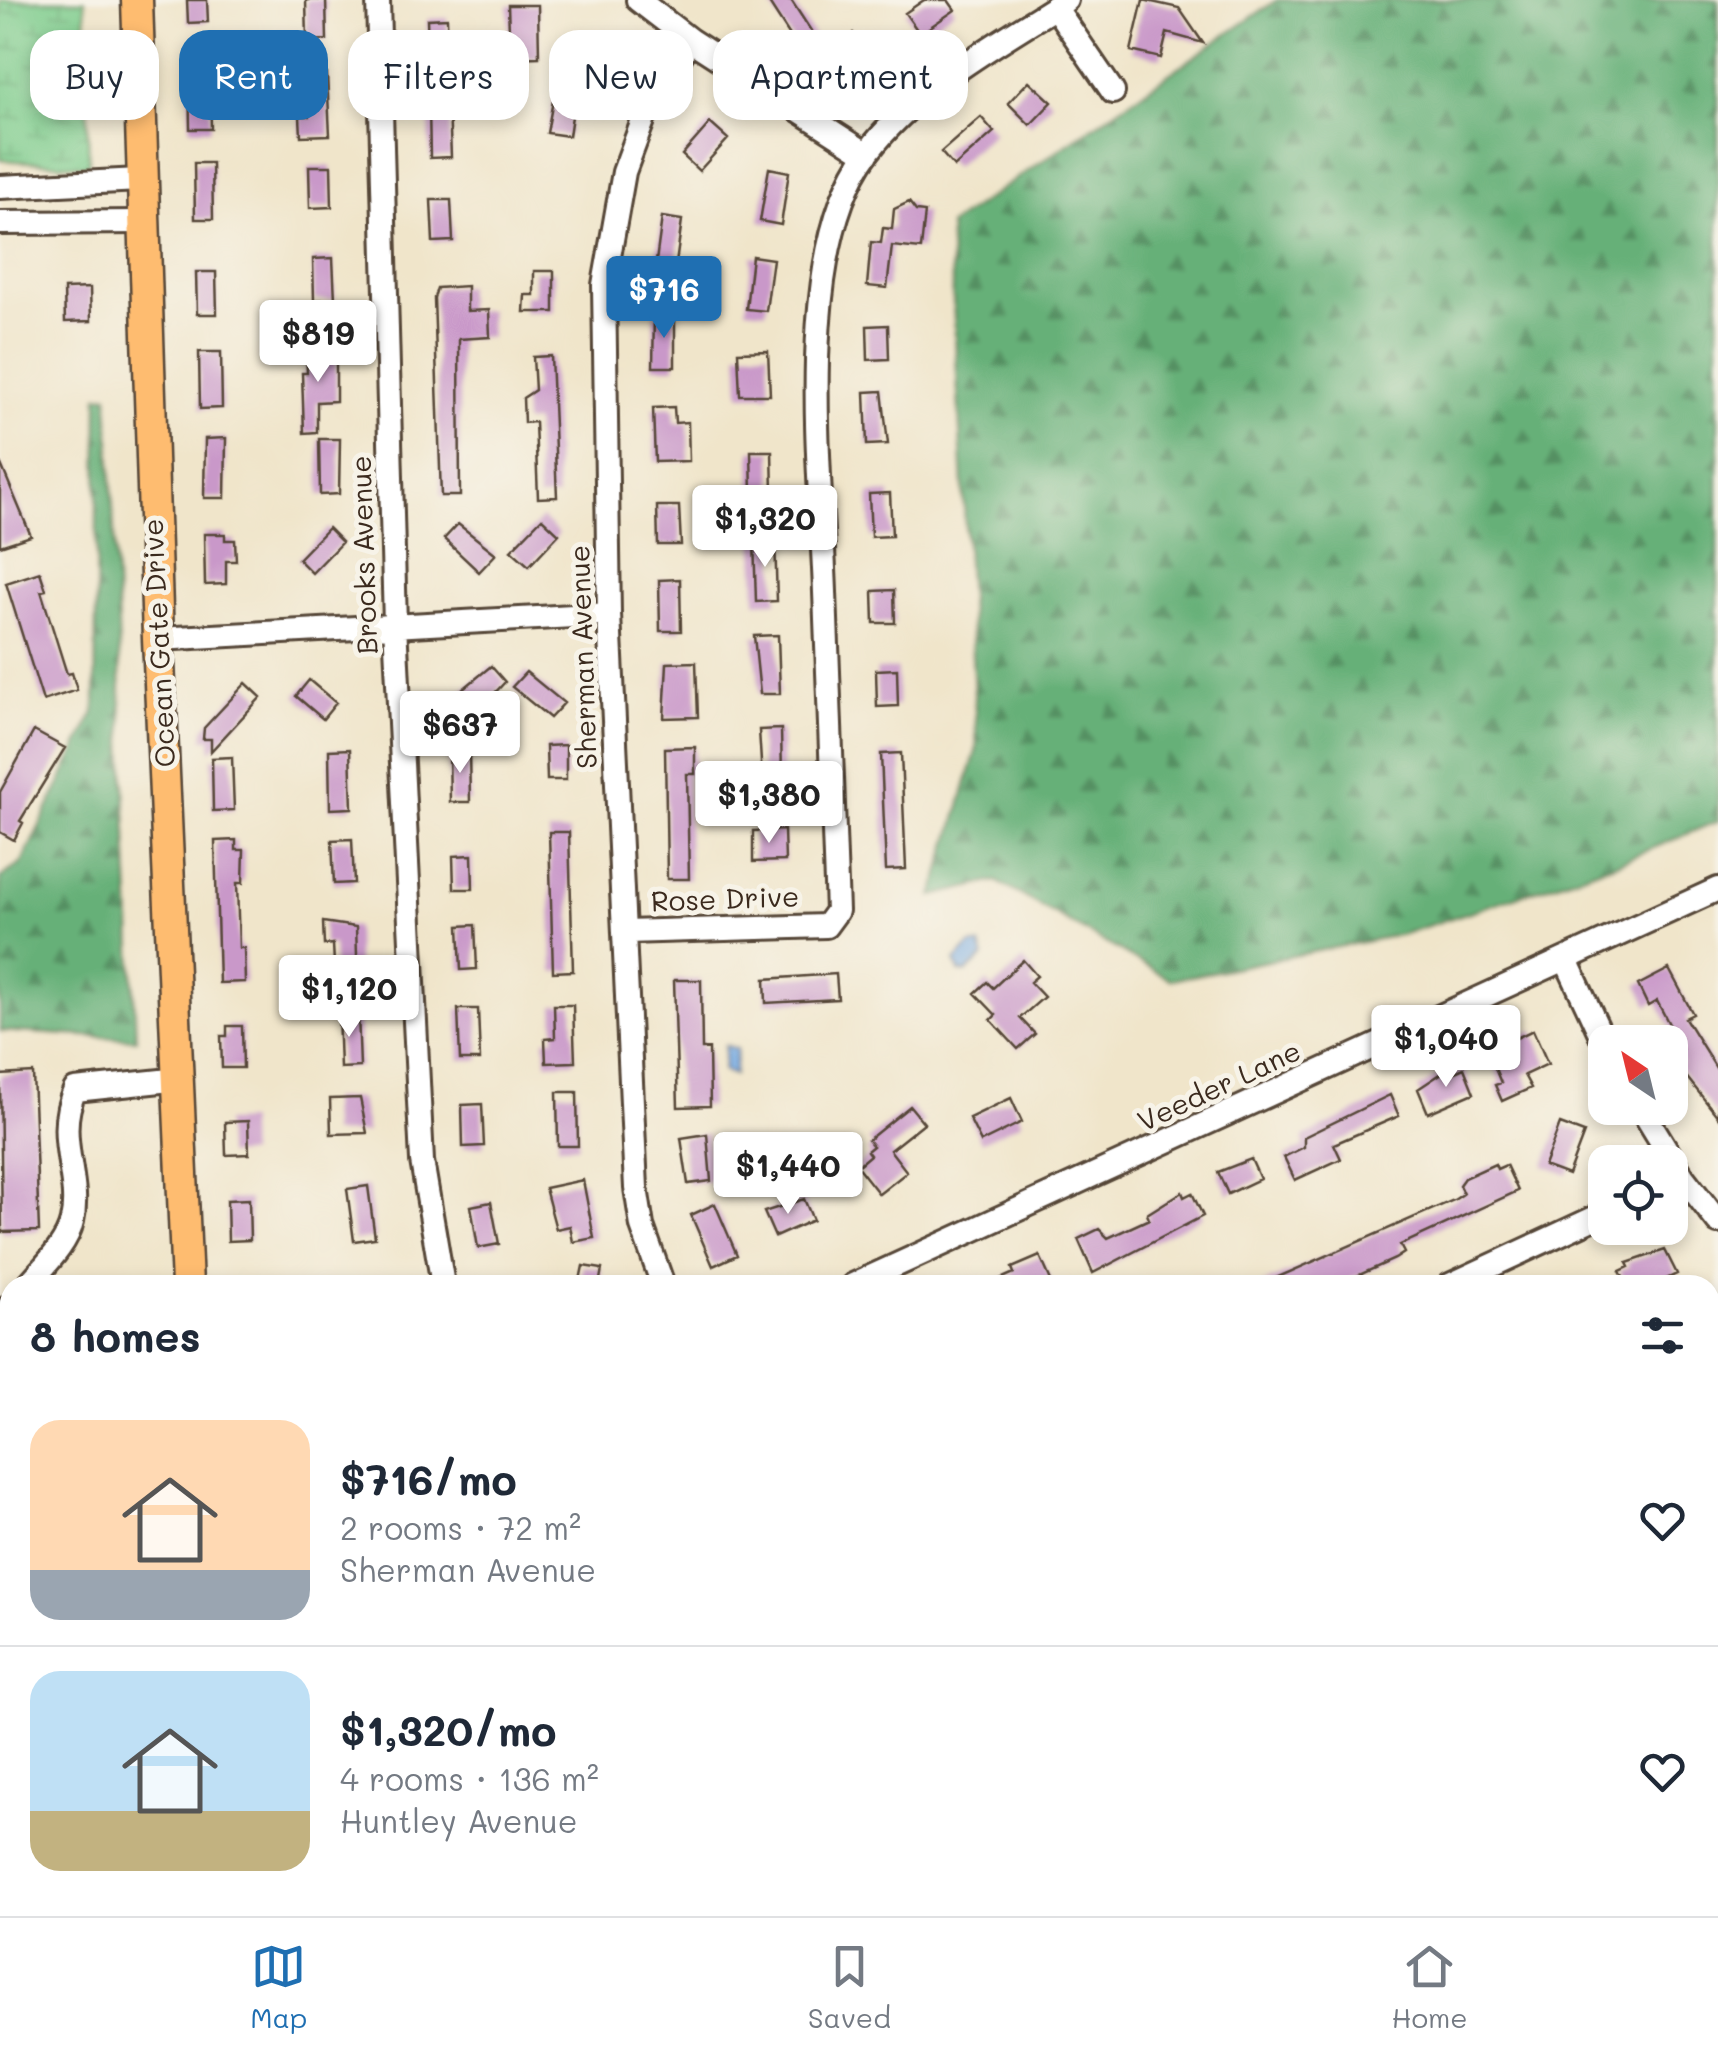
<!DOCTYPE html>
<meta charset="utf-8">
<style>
body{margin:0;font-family:Mali,sans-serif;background:#f6f6f7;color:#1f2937;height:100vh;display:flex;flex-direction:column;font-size:38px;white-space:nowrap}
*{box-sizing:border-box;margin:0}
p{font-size:32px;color:#747a83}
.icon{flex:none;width:55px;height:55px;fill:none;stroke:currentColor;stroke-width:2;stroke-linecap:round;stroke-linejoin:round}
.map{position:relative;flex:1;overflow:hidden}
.drawer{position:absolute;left:0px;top:1275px;width:1720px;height:642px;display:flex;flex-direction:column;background:#fff;border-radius:30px 30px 0 0;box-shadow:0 5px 15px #0003}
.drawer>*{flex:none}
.top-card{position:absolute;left:30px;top:30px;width:1000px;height:90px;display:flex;gap:20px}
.needle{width:65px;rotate:325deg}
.controls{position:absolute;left:1588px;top:1025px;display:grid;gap:20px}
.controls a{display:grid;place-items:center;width:100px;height:100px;border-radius:20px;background:#fff;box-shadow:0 5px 15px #0003;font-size:50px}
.price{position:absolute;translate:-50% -85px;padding:0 22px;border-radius:10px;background:#fff;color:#222;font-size:32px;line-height:65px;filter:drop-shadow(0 2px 5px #0008)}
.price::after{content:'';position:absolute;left:50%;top:60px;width:30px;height:22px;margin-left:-15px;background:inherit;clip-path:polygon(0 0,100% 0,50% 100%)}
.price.selected{background:#1f6fb2;color:#fff}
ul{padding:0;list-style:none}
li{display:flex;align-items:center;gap:30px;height:250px;padding:0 30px}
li+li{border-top:2px solid #e0e1e3}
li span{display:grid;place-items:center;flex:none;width:280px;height:200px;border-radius:30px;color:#555}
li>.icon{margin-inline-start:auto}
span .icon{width:120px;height:120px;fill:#fffc;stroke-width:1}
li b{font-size:42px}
h2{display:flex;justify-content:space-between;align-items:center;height:120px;padding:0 30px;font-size:42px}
.chip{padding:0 35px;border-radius:30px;background:#fff;box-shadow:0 5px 15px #0003;font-size:35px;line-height:90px}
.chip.selected{background:#1f6fb2;color:#fff}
.menu{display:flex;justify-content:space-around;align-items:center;height:140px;border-top:2px solid #e0e1e3;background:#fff;font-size:28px;color:#747a83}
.menu a{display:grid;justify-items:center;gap:5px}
.menu .selected{color:#1f6fb2}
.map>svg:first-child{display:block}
.grass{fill:url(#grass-tufts);stroke:#5c7b55;stroke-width:2.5}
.forest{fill:url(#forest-firs);stroke:#506d4b;stroke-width:2.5}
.wetland{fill:url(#wetland-marsh);stroke:#5c7b55;stroke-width:2.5}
.green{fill:#7dcc8c;stroke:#5c7b55;stroke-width:2.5}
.water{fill:#73a8e1;stroke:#576980;stroke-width:2.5}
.building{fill:#c998c9}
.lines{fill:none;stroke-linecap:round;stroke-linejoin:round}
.minor-casing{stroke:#564638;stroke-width:28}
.major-casing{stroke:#564638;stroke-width:35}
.highway-casing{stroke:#564638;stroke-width:40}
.minor{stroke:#fff;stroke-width:22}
.major{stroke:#febc70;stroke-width:30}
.highway{stroke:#febc70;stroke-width:35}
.labels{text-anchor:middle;stroke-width:10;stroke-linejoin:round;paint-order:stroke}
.street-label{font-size:28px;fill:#3b2a1e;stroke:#f7f3e8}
</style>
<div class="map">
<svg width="1718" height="1916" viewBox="0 0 1718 1916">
<defs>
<pattern id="grass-tufts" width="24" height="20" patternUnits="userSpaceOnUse" patternTransform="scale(2.5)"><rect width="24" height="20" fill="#7dcc8c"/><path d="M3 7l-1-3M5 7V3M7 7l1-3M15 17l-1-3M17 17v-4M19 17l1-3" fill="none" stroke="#6daf78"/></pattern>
<pattern id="forest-firs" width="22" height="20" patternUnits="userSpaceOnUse" patternTransform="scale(2.5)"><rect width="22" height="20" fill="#66b078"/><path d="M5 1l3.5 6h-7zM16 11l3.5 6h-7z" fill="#558f62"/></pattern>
<pattern id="wetland-marsh" width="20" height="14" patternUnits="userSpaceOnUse" patternTransform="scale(2.5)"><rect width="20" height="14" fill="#7dcc8c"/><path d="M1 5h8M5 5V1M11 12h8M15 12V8" fill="none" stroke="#6daf78"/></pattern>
</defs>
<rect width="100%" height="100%" fill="#f7f3e8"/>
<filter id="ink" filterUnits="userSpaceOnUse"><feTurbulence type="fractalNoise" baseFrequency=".01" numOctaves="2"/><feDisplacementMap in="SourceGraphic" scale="20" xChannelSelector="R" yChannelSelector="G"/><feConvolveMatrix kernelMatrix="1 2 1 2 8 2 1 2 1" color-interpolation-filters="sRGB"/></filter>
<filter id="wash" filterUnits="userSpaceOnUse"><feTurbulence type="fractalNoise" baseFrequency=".0048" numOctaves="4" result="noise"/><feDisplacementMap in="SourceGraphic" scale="40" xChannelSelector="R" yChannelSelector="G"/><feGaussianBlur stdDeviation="2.25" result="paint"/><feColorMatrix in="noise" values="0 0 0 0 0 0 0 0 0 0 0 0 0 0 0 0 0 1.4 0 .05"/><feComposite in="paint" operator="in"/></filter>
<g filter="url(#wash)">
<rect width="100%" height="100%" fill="#f0e5ca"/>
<!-- grass -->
<path class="grass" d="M10,1746v101l-10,-7v-80z"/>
<!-- forest -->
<path class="forest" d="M1277,0h441v821l-98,41 -217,72 -232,46 -175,-99 -63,15 44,-148 -28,-523z
M108,395l28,644 -136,-8v-153l22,-15 73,-153 3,-314z"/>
<!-- wetland -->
<path class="wetland" d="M0,0h85l4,166 -89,-6z"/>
<!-- green -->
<path class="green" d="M360,1908h398l-14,8h-378z"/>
<!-- water -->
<path class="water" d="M971,945h9l4,12 -18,16 -7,-1 -4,-11z
M725,1045l12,4 -3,26 -11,-4z"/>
<g id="blocks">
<!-- building -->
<path class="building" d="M187,0h20l1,22 -20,1z
M306,0h20l1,40 -20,1z
M767,0h24l24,37 -17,11z
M924,0h24l7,10 -35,24 -15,-21z
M1143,0l36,8 24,35 -36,-10 -6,25 -30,-7z
M508,5h30l1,52 -29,1z
M447,18l1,28h11l1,17 -11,1v7l-20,1 -2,-53z
M853,33l19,18 -22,25 -20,-20z
M189,73h21l1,56h-21z
M558,73l20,3 -9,60 -22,-3z
M307,74h20l3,61 -29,1 -1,-20h9z
M1029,81l23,21 -22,23 -22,-22z
M449,105l2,52 -21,1 -1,-52z
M981,117l13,15 -40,35 -13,-15z
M710,123l18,16 -29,32 -17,-16z
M194,163h18l1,56h-18z
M309,166h22l1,41 -22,1z
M769,168l20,4 -8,53 -21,-4z
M431,200h20l2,41 -20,1z
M909,202l7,9 9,1 -4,37 -29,-3 -5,42 -20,-2 4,-44 10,1 2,-15 9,1 2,-20z
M662,217l20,3 -7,51 -20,-2z
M752,256l21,3 -7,52 -20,-2z
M333,258l2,42h-21l-1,-41z
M534,271h20v41h-30l1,-17h9z
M196,272h20l1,42h-20z
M467,286v25l22,-1 1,27 -31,2 1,157h-19l-7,-198 3,-10z
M90,288l1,33 -26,1 -1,-33z
M654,314h21v53h-22z
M888,325l1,34 -21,1 -1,-34z
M336,350v51l-19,1v30l-13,1 -2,-60h5l-1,-22z
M768,351l2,44h-30l-2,-43z
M199,352h22l1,56 -22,1z
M551,356l6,141 -19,1 -3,-76 -11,1 -1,-25 12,-8 -2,-33z
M882,391l6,53 -21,1 -2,-53z
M674,407l1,16 13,-1 1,39 -34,1 -2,-54z
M226,438l-1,60h-21l1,-59z
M319,439h21l-1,55 -19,1z
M751,451h21l1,42 -21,1z
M0,462l31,74 -31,10z
M890,493l2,43 -21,1 -2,-43z
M657,506h22l2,39h-23z
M542,518l17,16 -30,32 -18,-16z
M458,524l38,30 -17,18 -35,-33z
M328,528l14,14 -30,31 -14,-14z
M204,534h21v6h10l1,21h-10v23l-21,1z
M754,539h21l2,62 -21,1z
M40,572l6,18 -5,1 26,83 5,-1 5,17 -34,11 -37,-118z
M680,579l1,52h-21l-1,-51z
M894,590l1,33h-21l-1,-32z
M778,635l2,59h-20l-6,-58z
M696,662l2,55 -34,1 3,-55z
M491,666l14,16 -41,44 -16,-14 13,-13 -5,-4z
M897,669l1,37 -21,1 -1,-37z
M526,672l38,31 -14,15 -38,-31z
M309,680l27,23 -13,16 -27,-23z
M246,683l15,14 -50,54v-12h-8l1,-11z
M781,729l1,48 -20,1 -3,-48z
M34,731l31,17 -45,73 3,2 -9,17 -14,-8v-40z
M566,745v35h-19l-1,-34z
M695,747v27h-8l2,105h-22l-2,-131z
M350,749l2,59 -22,1 -1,-59z
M469,749l1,53h-20l-1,-52z
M901,753l5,116 -20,1 -5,-116z
M232,757l2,53 -21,1 -1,-53z
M784,830l1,31 -32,1v-31z
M549,832h20l4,139 -20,1z
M352,839l2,44 -20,1 -2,-44z
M236,840v10h8l-1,33h-6l2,65h5l1,34 -26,1 -4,-142z
M472,855l1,34h-19l-1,-33z
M323,922l33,5 2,56 -23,1 -2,-40 -9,1z
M475,925l2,44 -16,1 -2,-44z
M1023,960l14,16 -7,6 14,15 -24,21 15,16 -17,15 -27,-29 5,-5 -21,-22 12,-11 6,6z
M1669,969l24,45 -8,4 33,53v46l-40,-51 4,-3 -6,-10 6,-4 -25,-48 -9,5 -10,-21z
M836,974l2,25 -72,4 -1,-24z
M674,980h27l1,69h7l1,57 -32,1z
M554,1005h19l2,57 -29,1 -1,-24 10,-1z
M458,1009h20l2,51h-20z
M338,1012h20l2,55 -20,1z
M227,1026h15l1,42h-21l-1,-32h6z
M1533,1030l15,34 -24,11 7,13 -29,13 -7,-16 6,-2 -9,-22 19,-9 -1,-11z
M1464,1068l10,25 -46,20 -10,-24 27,-18 1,5z
M33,1073l6,158 -37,1 -2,-157z
M557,1092h20l1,54h-20z
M1390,1095l9,21 -65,28 7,15 -46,21 -11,-23 20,-10v-10z
M360,1098l7,35 -36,1 -1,-35z
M1011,1098l11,24 -41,20 -12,-24z
M482,1104l2,42 -21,1 -1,-42z
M910,1106l14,17 -34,27 17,22 -28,22 -22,-28 13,-11 -3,-4 6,-5 -5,-6z
M248,1121l1,33 -23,1 -1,-33z
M1560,1124l24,9 -16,42 -24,-9z
M707,1134l4,47 -23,3 -7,-46z
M1251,1159l9,20 -32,15 -10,-22z
M1495,1164l2,5 9,-4 12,26 -118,54 4,8 -9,6 -58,26h-77l194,-85 9,-6 -4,-9 5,-7z
M583,1180l11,58 -21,4 -3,-16 -14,3 -11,-41z
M368,1186l7,52 -21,3 -7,-52z
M1182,1192l2,5 8,-4 11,23 -110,57 -15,-34 21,-10 9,9 41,-19 -2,-5z
M249,1199l1,41 -22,1 -1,-41z
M804,1199l9,21 -38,17 -11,-25z
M491,1202l8,42 -21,4 -7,-42z
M715,1204l22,51 -24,11 -22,-51z
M1665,1250l12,24 -23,11h-27l-7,-14 9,-4 -2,-4z
M1040,1256l13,29h-66l27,-12 -2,-5z
M583,1266l19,3 -3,16h-20z"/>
</g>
</g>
<g filter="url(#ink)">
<use href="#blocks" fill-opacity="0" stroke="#564638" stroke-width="2.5"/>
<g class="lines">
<!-- minor casing -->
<g class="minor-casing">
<path id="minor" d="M378,0l17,624 27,537 21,124
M638,0l52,40 177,114
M1055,7l58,85
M0,187l140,-7
M0,223l142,-1
M158,639l451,-25
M626,932l200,-6 11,-15c-4,-106 -8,-212 -12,-319 -4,-120 -32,-340 43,-440 50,-66 130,-108 198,-152
M1566,960l39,84
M1641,1108l42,69 35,45
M28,1285c15,-18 39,-40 44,-64 10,-43 -19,-84 3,-131l105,-11
M663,1285l-21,-59 -6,-38 -27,-574 -5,-329 20,-113 20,-54 46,-78
M853,1285l865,-396
M1450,1285l155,-72
M0,1319l10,-13
M1710,1423l8,-4
M0,1439l10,5
M1710,1692l8,-4
M946,1908l3,8
M1315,1916l15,-8"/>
</g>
<!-- major casing -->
<g class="major-casing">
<path id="major" d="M137,0l21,639 29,646
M0,1717l10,-13"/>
</g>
<!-- highway casing -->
<g class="highway-casing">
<path id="highway" d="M0,1685l10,1
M0,1868l10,8
M46,1908l10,8
M95,1908l3,8"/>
</g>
<!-- minor -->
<use href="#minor" class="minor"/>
<!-- major -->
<use href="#major" class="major"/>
<!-- highway -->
<use href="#highway" class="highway"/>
</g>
</g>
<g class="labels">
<!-- street labels -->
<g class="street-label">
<text transform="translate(364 555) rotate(-92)" y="10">Brooks Avenue</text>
<text transform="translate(159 643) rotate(-93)" y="10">Ocean Gate Drive</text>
<text transform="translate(583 657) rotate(-92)" y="10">Sherman Avenue</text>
<text transform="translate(725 899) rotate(-2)" y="10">Rose Drive</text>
<text transform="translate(1219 1086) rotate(-25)" y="10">Veeder Lane</text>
</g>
</g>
</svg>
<div class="controls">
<a><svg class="needle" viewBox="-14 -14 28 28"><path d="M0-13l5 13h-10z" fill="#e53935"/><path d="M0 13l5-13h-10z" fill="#747a83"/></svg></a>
<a><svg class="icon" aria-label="locate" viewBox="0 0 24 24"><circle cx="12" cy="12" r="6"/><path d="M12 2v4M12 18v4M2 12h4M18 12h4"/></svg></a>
</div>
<b class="price selected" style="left:664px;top:341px">$716</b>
<b class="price" style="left:318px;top:385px">$819</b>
<b class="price" style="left:765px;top:570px">$1,320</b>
<b class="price" style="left:460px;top:776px">$637</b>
<b class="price" style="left:769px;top:846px">$1,380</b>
<b class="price" style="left:349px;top:1040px">$1,120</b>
<b class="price" style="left:1446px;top:1090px">$1,040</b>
<b class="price" style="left:788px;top:1217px">$1,440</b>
<div class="top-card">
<a class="chip">Buy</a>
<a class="chip selected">Rent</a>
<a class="chip">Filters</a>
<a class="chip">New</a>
<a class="chip">Apartment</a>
</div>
<section class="drawer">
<h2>8 homes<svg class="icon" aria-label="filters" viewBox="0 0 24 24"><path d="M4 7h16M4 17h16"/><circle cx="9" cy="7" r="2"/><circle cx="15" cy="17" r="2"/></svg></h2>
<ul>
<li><span style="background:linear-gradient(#ffd9b3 75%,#9aa5b1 0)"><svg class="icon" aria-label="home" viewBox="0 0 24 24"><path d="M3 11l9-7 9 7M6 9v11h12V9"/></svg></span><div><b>$716/mo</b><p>2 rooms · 72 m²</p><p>Sherman Avenue</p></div><svg class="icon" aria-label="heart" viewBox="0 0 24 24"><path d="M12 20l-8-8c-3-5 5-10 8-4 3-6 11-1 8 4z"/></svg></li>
<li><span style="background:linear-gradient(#bfe0f5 70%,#c2b280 0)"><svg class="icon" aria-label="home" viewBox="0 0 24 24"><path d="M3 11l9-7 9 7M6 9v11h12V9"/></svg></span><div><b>$1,320/mo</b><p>4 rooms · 136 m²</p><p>Huntley Avenue</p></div><svg class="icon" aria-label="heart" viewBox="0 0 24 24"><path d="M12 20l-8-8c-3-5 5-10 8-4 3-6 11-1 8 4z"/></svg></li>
</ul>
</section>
</div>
<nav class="menu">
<a class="selected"><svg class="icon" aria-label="map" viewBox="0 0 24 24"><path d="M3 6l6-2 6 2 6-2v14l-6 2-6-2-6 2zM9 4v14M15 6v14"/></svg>Map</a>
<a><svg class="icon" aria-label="saved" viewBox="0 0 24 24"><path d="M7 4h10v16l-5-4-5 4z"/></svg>Saved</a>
<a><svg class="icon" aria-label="home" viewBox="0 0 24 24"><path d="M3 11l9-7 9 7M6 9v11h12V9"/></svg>Home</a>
</nav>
